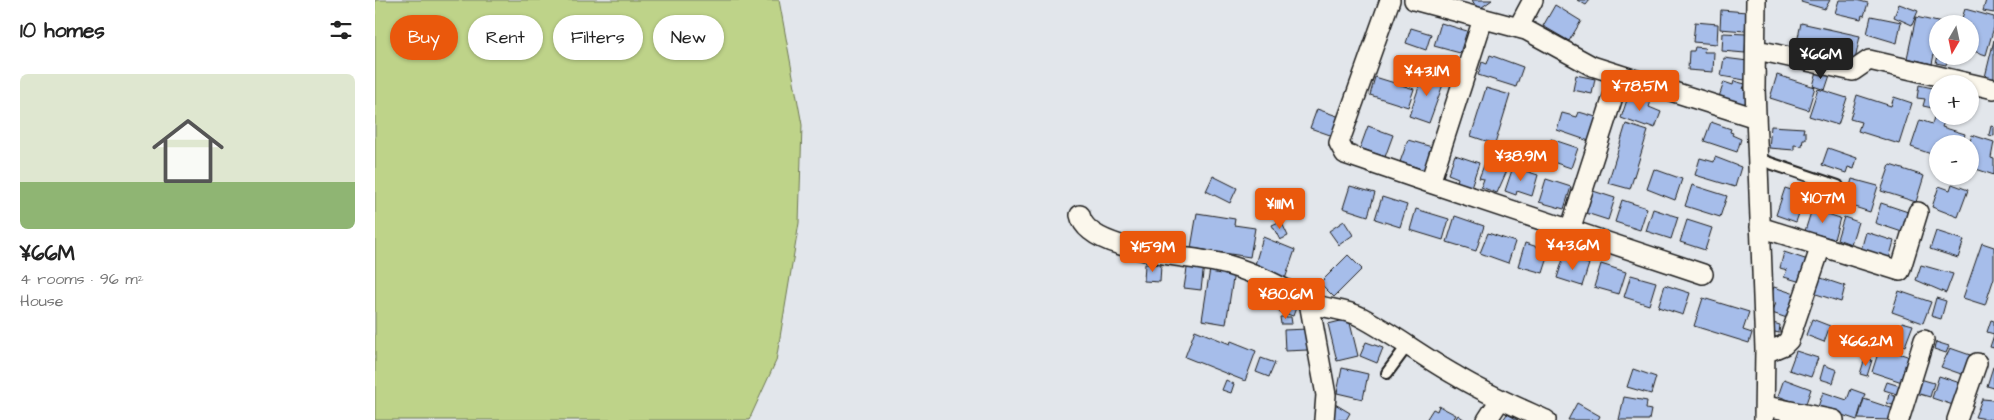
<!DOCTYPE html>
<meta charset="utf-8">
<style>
body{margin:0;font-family:"Architects Daughter",sans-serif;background:#f2f2f2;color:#222;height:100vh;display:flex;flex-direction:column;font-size:19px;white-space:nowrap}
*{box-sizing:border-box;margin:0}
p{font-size:16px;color:#767676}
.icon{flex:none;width:28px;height:28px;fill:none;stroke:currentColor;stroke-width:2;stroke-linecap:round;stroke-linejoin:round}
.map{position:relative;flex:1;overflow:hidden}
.side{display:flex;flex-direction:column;background:#fff;width:375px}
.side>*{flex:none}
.hud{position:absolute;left:15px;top:15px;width:475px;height:45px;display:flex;gap:10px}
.needle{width:32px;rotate:189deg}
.buttons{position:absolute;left:1554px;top:15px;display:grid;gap:10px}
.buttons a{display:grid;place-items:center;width:50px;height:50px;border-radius:50%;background:#fff;box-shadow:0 1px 4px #0004;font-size:25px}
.price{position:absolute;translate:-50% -42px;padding:0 11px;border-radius:5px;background:#ea580c;color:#fff;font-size:16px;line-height:32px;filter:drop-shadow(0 1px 2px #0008)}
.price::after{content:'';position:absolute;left:50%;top:30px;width:15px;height:11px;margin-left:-8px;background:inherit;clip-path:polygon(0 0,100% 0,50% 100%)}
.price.selected{background:#222;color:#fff}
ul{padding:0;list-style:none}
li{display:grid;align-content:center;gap:10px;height:265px;padding:0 20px}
li span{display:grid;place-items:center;height:155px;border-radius:8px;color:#555}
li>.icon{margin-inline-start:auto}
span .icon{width:90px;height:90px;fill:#fffc;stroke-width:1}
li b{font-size:21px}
h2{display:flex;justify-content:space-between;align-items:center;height:60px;padding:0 20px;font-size:21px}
.pill{padding:0 18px;border-radius:22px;background:#fff;box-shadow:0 1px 4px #0004;font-size:18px;line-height:45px}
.pill.selected{background:#ea580c;color:#fff}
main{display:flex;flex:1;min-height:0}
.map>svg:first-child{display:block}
.green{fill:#bed389;stroke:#6d7852}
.building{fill:#a6bdea;stroke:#1c1c1c}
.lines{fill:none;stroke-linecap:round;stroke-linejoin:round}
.service-casing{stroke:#1c1c1c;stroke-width:14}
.minor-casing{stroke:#1c1c1c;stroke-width:22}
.service{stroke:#fbf7ec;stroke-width:10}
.minor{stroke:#fbf7ec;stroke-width:19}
</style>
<main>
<section class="side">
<h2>10 homes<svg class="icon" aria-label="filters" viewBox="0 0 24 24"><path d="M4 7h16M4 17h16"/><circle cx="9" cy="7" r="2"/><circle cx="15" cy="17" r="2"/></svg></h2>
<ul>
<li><span style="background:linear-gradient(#dfe7d0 70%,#8fb573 0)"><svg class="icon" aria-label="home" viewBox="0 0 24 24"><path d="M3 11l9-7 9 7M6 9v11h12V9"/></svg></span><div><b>¥66M</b><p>4 rooms · 96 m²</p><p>House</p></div></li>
</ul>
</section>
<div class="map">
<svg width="1619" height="420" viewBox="0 0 1619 420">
<rect width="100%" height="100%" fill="#e2e6eb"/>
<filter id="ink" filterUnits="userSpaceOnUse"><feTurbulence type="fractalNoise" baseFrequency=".02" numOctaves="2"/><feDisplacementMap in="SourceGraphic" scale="10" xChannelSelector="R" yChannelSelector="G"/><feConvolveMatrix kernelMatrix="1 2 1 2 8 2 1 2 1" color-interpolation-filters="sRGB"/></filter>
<g filter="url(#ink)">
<!-- green -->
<path class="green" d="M0,0h404l23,125 -3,98 -23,138 -27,59h-374z"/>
<!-- building -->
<path class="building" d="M1097,0h20l-14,10z
M1202,0h13l-4,5z
M1427,0h28l-5,9 -24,-7z
M1464,0h17l12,3 -4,13 -2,-1 -1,4 -26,-6z
M1611,0h8v13l-11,-2z
M1524,4l19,7 -6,14 -18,-8z
M1180,5l26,16 -12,20 -26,-15z
M1590,9l29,8v10l-8,28 -16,-5v-26h-10z
M1346,10l26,2 -2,19 -25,-2z
M1496,16l30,6 -4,21 -30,-9z
M1541,17l26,6 -5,1v16l-5,24 -25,-6z
M1320,22l23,2 -1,20 -24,-2z
M1066,23l26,8 -7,22 -26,-7z
M1426,23l59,13 -5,24 -59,-13z
M1036,28l20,6 -5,16 -20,-7z
M1348,33l23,1 -1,19 -23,-2z
M1619,40v39l-9,-2z
M1320,47l10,1 -1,4h10l-1,20 -25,-2 1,-19h5z
M1115,55l33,12 -7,20 -38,-12 4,-13 5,2z
M1563,56h10l-2,9 -10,-2z
M1349,58l24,3 -3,19 -24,-4z
M1442,71l13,4 -5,15 -12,-4z
M1049,72l21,7 -16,44 -20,-7z
M1201,75l19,4 -3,15 -19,-4z
M1402,75l38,12 -7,23 -38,-12z
M1000,77l39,12 -6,18 -38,-12z
M1359,81l11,3 -2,5 5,1v10l-4,9 -26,-9 6,-18 9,3z
M1544,85l18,4v20l-14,-3 2,-7 -8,-1z
M1111,88l24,7 -15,49 -24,-8z
M1443,89l29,9 -9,27 -29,-9z
M1254,94l22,7 -2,6 12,5 -6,16 -8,-3 -1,2 -25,-9z
M1482,95l34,11 3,-9 18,6 -13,41 -41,-13 3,-9 -11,-3z
M942,109l23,8 -7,19 -23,-8z
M1204,112l17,5 -7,24 -32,-11 5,-17 15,4z
M1559,117l11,3 -3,7 23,7 -3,10h-25v12l-26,-9 9,-27 12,4z
M1336,122l20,7 -1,3 3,1 -1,2 9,4 -4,13 -33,-11z
M1251,124l22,7 -18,58 -22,-6z
M993,126l25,9 -8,22 -25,-9z
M1396,126l33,2 -1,4h3v7h-3l-1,7 -8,-1v5l-25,-2z
M1616,126l3,1v9l-5,-1z
M1597,135l22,7 -3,16 3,1v16l-24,-8 -1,-23z
M1176,139l27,9 -7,20 -27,-9z
M1033,140l24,7 -7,23 -25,-8z
M1453,148l29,10 -3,11 -6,-2 -2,6 -24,-8z
M1080,155l24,8 -8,24 -14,-5 1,-4 -10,-4z
M1340,157l26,10 -6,20 -40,-12 5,-17 14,4z
M1112,158l22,8 -12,27 -16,-6 3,-8 -5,-1z
M1515,165l34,11 -8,26 -35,-11z
M1138,167l25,8 -6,21 -15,-5 -1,4 -11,-4z
M1279,169l28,10 -7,21 -28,-11z
M838,176l24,12 -7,15 -24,-12z
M1171,179l25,8 -7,22 -25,-7z
M1477,179l26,7 -8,26 -25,-8z
M1577,184l16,6 -10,27 -26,-10 7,-21 11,4z
M1317,185l35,11 -7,21 -35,-11z
M975,186l25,7 -7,23 -25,-8z
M1410,188l25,8 -2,8 -5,-2 -7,20 -20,-7z
M1215,190l25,8 -7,22 -25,-8z
M1007,197l25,8 -7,22 -25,-8z
M1247,200l25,8 -7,22 -25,-8z
M1506,203l27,9 -6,20 -27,-9z
M1041,209l33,10 -6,21 -33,-10z
M1278,209l25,8 -7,22 -25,-8z
M1437,209l28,9 -6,21 -29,-8z
M822,213l38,6 -1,6 21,3 -5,29 -59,-9z
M1080,216l29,10 -8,25 -29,-9z
M1469,217l14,5 -7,22 -14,-5z
M1312,220l25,8 -7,22 -25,-8z
M906,221l7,15 -8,4 -8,-15z
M969,221l9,14 -14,10 -10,-14z
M1561,231l28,9 -6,18 -28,-9z
M1491,232l28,9 -5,18 -28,-9z
M1113,233l27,9 -7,21 -28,-10z
M888,237l32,13 -10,29 -31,-11z
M1150,243l25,8 -7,22 -25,-7z
M1607,243l12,4v31l-9,27 -22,-7z
M1409,252l24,8 -7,22 -17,-5 3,-7 -7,-2z
M973,255l14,14 -28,28 -14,-14z
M1189,256l25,8 -7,22 -25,-8z
M813,262l16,2 -3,26 -17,-2z
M770,264l16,1 -1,17 -16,-1z
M1226,264l25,8 -7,22 -25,-7z
M1546,265l32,9 -7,19 -30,-13z
M835,269l24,3 -8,52 -24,-4z
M1256,275l25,7 -7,23 -25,-8z
M1443,277l27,9 -4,16 -28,-9z
M1290,285l25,8 -7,22 -25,-8z
M1399,287l24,8 -8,24 -18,-6 4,-10 -7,-2z
M891,288l33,11 -6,17 -33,-11z
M1524,291l32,11 -8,21 -31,-11z
M1328,298l46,14 -6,18 9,3 -3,10 -55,-17z
M1561,298l10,3 -5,18 -10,-3z
M905,317h11l1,7h-11z
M974,319l9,37 -21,5 -9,-37z
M1437,319l18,7 -6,16 -18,-7z
M1616,320l3,1v13l-7,-2z
M1527,322l11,3 -8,21 -22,-8 5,-13 12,4z
M1398,323l7,2 -1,8 -8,-2z
M933,329v21l-23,1 -1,-21z
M820,330l35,14 1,-3 25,10 -11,30 -60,-24z
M1619,335v13l-4,-1z
M991,342l17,6 -6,15 -17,-7z
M1561,342l13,4 -3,7 -12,-4z
M1505,347l30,10 -8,25 -30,-10z
M1575,348l23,8 -6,20 -26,-9z
M1421,351l22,7 -7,19 -22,-7z
M886,358l14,5 -6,14 -13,-5z
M1490,358l7,2 -5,16 -7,-2z
M1449,365l13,5 -4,13 -13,-4z
M1618,367h1v21l-7,-2z
M967,368l26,6 -5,25 -26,-6z
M1258,369l23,8 -5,17 -24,-7z
M1564,376l24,8 -7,22 -24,-8z
M1409,379l27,10 -6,17 -27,-10z
M1545,379l14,4 -4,14 -14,-4z
M851,380l8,4 -3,9 -9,-3z
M1512,382l16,5 -3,8 -16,-5z
M1476,389l14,5 -8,26 -39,-13 5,-15 24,8z
M1514,394l8,3 -2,9 -8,-3z
M1249,397l23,4 -1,8 5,1 -2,10h-30z
M1489,399l30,10 -4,11 -32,-1z
M1607,399l12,1v20l-19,-3z
M1202,403l23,13 -2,4h-30z
M960,404l15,9 -4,7h-14z
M1064,406l17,9 -3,5h-27l7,-11 4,2z
M1132,414l11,6h-15z
M1083,415l7,5h-10z"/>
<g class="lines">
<!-- service casing -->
<g class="service-casing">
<path id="service" d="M1383,159l80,27
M1012,373l20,-27"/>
</g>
<!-- minor casing -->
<g class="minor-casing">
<path id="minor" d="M1015,0l-51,143 6,11 85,29
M1039,0l112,30 66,36 164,52
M1381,0l-1,88 10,261 -1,71
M1108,19l-53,164 273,91
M1143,28l15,-28
M1382,50l96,21 16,-11 125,29
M705,215c8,39 115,40 148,50 28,8 54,22 79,36 16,9 38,7 54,16 32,17 62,40 94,58 29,18 60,31 91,45
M1385,227l140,44 18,-59
M1195,230l50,-155
M934,302l17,93 -2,25
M1390,353l19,-8 5,-5 32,-94
M1391,406l68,14
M1112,420l13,-20
M1524,420l25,-80
M1582,420l20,-57"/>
</g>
<!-- service -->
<use href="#service" class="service"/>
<!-- minor -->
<use href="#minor" class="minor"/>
</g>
</g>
</svg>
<div class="buttons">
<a><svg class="needle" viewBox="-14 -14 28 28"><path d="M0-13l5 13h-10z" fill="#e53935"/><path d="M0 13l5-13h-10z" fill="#767676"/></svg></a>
<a>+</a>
<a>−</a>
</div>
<b class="price selected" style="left:1446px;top:80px">¥66M</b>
<b class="price" style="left:1052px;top:97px">¥43.1M</b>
<b class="price" style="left:1265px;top:112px">¥78.5M</b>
<b class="price" style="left:1146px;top:182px">¥38.9M</b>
<b class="price" style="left:1448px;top:224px">¥107M</b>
<b class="price" style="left:905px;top:230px">¥111M</b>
<b class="price" style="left:1198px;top:271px">¥43.6M</b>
<b class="price" style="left:778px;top:273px">¥159M</b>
<b class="price" style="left:911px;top:320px">¥80.6M</b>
<b class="price" style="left:1491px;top:367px">¥66.2M</b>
<div class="hud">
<a class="pill selected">Buy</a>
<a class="pill">Rent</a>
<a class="pill">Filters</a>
<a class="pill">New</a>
</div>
</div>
</main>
